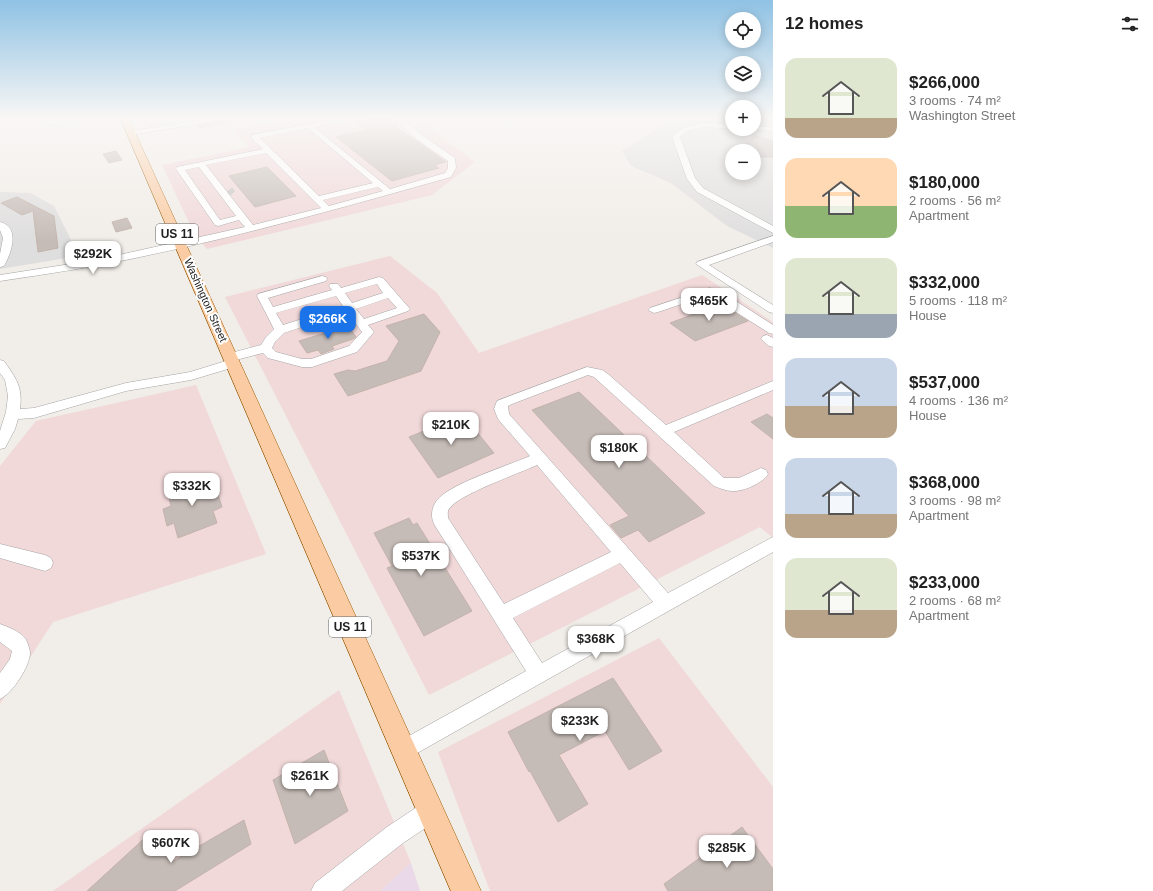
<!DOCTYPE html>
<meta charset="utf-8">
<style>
body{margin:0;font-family:Helvetica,sans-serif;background:#f2f2f2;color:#222;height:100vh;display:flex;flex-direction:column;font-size:15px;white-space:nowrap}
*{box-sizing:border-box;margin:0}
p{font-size:13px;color:#767676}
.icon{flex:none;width:22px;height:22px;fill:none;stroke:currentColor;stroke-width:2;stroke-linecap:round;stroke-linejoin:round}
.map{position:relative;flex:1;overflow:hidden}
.sheet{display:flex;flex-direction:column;background:#fff;width:380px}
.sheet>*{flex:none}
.fabs{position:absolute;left:725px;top:12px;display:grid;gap:8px}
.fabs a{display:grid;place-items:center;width:36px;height:36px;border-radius:50%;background:#fff;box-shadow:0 2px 10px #0003;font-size:20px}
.price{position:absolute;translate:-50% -34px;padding:0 9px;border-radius:8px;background:#fff;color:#222;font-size:13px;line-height:26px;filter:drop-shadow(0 1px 2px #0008)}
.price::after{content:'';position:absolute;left:50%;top:24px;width:12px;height:9px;margin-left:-6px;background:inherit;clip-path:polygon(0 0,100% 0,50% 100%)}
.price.on{background:#1a73e8;color:#fff}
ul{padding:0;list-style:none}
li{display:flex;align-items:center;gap:12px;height:100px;padding:0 12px}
li span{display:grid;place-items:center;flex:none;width:112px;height:80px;border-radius:12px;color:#555}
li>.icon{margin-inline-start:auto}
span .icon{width:48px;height:48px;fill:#fffc;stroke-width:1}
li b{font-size:17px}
h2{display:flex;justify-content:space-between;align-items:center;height:48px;padding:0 12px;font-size:17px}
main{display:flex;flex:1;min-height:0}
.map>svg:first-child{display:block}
.residential{fill:#dfdede;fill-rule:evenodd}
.commercial{fill:#f1d8d9}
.industrial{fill:#eadae9}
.building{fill:#c6bcb7;stroke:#c3b3aa}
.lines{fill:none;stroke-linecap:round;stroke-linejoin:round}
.minor-tunnel{stroke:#c7c4c0;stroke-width:8;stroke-dasharray:8 4;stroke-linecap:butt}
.minor-casing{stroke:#a5a5a5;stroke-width:1}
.major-casing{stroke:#9d5901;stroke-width:1}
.minor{fill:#fff;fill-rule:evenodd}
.major{fill:#fbcca3;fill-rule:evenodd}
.labels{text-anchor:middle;stroke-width:4;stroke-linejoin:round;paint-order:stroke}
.far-street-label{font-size:11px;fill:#212121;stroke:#fff}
.shield{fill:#fff;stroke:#646464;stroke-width:1}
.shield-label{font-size:12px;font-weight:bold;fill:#212121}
</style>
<main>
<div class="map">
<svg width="773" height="891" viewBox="0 0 773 891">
<rect width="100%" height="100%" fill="#f1ede8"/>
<!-- residential -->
<path class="residential" d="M707,117h25v12h22v-12h19v131l-46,-22 -56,-43 -40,-17 -9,-15 39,-24zM732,151h22v22h-22z
M0,192l30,1 24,13 25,50 -79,13z"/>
<!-- commercial -->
<path class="commercial" d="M272,117h153l11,5 -5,7 44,33 -43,33 -225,54 -13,-16 -32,-68 88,-18 -17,-18 44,-8z
M390,256l47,37 42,60 223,-78 71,47v216l-13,-11 -331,168 -204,-398z
M196,385l70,169 -213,68 -53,82v-238l36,-45z
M659,638l114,149v104h-283l-52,-139z
M339,690l72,173 -31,28h-327z"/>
<!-- industrial -->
<path class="industrial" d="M411,863l9,28h-40z"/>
<!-- building -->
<path class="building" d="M371,117h21l6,7 -5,1 53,37 -12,3 5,3 -47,13 -56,-44 31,-7 -14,-9z
M230,118v4l-31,6 -1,-3 28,-5z
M756,136l17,5v16h-19v-6h-19z
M116,151l6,9 -13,3 -6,-9z
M267,167l29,29 -41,11 -26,-31z
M17,197l37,19 4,32 -20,4 -5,-41 -11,4 -21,-12z
M127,218l5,10 -16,4 -4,-10z
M721,304l27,17 -53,20 -25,-18z
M424,314l16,18 -19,39 -73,25 -14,-22 14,-4 7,1 32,-10 12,-20 -13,-15z
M348,326l8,11 -3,2 -21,7 2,3 -13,5 -3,-4 -11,3 -8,-12z
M579,392l63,60 63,61 -56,29 -11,-12 -17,8 -11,-13 19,-9 -97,-106z
M767,414l6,4v21l-22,-17z
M463,415l31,38 -56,25 -29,-41z
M203,478l3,10 9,-3 7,22 -9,4 4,12 -39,15 -4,-15 -7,3 -4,-17 8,-3 -4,-15z
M409,518l4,7 4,-2 55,88 -48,25 -37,-68 5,-2 -18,-33z
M613,678l49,73 -33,19 -24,-39 -46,24 29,49 -30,18 -28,-51 -1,1 -21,-40z
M324,750l24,61 -53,33 -22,-64z
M244,820l7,24 -76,47h-88l61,-56 7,1 15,27z
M742,827l31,42v22h-105l-4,-7z"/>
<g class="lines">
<!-- minor-tunnel -->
<path class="minor-tunnel" d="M229,190l3,4"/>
<!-- minor casing -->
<g class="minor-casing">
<path id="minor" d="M76,117h15l-3,2 -40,6 -3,-2 3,-2z
M216,117h13l-3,2 -94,16 -4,-2 4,-2z
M345,117h12l-3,2 -40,8 76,62 55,-16 3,-5v-7l-32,-22 -23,-22h7l22,18 33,23 1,10 -5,9c-103,29 -206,58 -311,80 -46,10 -93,17 -140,24v-6l96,-15 149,-33 -6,-7 -21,6 -3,-1 -39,-56 1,-2 86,-18 -11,-10v-4zM308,128l65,55 -54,13 -59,-58zM266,153l55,55 -68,17 -47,-60zM199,167l37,49 -16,4 -35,-50zM378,187l5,4 -54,15 -6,-6z
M710,123l22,2v4c-17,-1 -39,-6 -52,8l15,41 8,10 70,38v7l-76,-41 -10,-13 -15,-42c10,-12 23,-13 38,-14z
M754,126l19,1v4l-21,-2h2z
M0,222c21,5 11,32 4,44l-4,1v-13l3,-16 -3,-8z
M773,236v6l-64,23 64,40v8l-4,-1 -73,-48 1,-2z
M322,276l4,1 1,2 -1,2 -58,17 5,9 59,-17 -3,-4 1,-2h8l3,4 38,-11 4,1 27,31 -2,2 -40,14 6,7 -17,20 -45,15h-10l-34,-9 -5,-5 -27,7 4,3 -2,3 -47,14 -65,11 -92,27 -16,1 -3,10 -10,19 -5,1v-18l6,-19 2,-16 -3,-16 -5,-7v-13l4,1c12,17 19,26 16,48l14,-1 92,-25 64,-11 39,-12 -4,-3 2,-3 34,-9 5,-8 8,-8 -17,-33 1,-2zM377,284l6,9 -31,10 -7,-10zM336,296l7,10 -60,19 -7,-12zM388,298l9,10 -33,11 -8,-10zM347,312l15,20 -13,14 -38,13h-9l-26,-7 -4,-4 3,-6 9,-9z
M710,288l15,6 48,31v9l-4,-1 -60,-38 -51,17 -4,1 -6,-3 2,-2z
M767,335l6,3v9l-4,-1 -8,-7 2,-3z
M587,367l15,3 6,4 58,51 107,-44v9l-99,42 50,46h15l22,-10 5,2 2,4c-5,9 -25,18 -36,17 -6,0 -12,-3 -18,-5l-120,-109 -6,-2 -76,29 -4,2 1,8 159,179 105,-56v15l-361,204 -7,3 -7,-3 -3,-7 3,-7 128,-71 -92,-147c-4,-9 -2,-19 5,-26 16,-16 68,-32 91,-42l-32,-37 -4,-10 3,-8zM537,465l74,87 -107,52 -56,-86c0,-3 -1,-7 1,-9 8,-14 71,-36 88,-44zM620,563l33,39 -111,61 -29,-45z
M0,544l45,11 6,3 2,5 -2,5 -6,3 -45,-13z
M0,624c8,3 19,7 25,14 2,3 5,11 5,15 0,13 -18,41 -30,46v-26l10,-14 2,-8 -12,-9z
M431,800l8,3 3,8 -3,8 -36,24 -61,48h-31l4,-8 72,-56 36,-24z"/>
</g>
<!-- major casing -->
<g class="major-casing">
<path id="major" d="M120,117h8l353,774h-30z"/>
</g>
<!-- minor -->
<use href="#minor" class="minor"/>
<!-- major -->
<use href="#major" class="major"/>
</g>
<!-- sky -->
<linearGradient id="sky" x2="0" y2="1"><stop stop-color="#8fc2e4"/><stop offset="0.49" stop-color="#f9f7f5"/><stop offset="1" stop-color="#f9f7f5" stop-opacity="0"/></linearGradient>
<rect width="773" height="241" fill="url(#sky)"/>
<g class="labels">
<!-- far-street labels -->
<g class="far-street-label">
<text transform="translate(206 300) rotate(66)" y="4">Washington Street</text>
</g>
<!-- shield labels -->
<g class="shield">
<rect x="156" y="224" width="42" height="20" rx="3"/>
<rect x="329" y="617" width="42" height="20" rx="3"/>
</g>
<g class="shield-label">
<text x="177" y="238">US 11</text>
<text x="350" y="631">US 11</text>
</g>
</g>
</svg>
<div class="fabs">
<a><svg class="icon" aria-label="locate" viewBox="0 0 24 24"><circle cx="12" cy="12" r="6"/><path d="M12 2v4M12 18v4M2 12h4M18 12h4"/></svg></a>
<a><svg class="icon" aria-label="layers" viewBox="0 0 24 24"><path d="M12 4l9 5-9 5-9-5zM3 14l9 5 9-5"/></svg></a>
<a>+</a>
<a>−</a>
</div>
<b class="price" style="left:93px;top:275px">$292K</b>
<b class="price" style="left:709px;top:322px">$465K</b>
<b class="price on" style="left:328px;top:340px">$266K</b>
<b class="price" style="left:451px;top:446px">$210K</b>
<b class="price" style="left:619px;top:469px">$180K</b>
<b class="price" style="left:192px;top:507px">$332K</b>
<b class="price" style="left:421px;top:577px">$537K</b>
<b class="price" style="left:596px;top:660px">$368K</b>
<b class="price" style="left:580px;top:742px">$233K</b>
<b class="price" style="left:310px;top:797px">$261K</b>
<b class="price" style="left:171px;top:864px">$607K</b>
<b class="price" style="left:727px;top:869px">$285K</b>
</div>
<section class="sheet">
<h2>12 homes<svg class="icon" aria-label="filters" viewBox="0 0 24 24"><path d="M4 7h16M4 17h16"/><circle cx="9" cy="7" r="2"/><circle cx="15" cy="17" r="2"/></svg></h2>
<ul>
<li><span style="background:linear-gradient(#dfe7d0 75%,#b9a48a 0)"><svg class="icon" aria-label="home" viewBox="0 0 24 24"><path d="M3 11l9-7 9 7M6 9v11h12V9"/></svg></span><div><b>$266,000</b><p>3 rooms · 74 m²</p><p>Washington Street</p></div></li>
<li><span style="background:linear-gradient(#ffd9b3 60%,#8fb573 0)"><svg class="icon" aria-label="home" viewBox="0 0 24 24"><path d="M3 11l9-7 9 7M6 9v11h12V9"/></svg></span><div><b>$180,000</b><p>2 rooms · 56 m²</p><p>Apartment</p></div></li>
<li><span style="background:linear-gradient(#dfe7d0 70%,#9aa5b1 0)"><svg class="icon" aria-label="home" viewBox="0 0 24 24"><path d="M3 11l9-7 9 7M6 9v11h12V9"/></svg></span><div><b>$332,000</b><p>5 rooms · 118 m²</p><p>House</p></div></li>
<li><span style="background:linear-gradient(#c9d6e8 60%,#b9a48a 0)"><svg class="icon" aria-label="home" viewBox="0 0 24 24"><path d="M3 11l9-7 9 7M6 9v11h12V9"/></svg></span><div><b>$537,000</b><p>4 rooms · 136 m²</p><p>House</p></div></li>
<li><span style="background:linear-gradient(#c9d6e8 70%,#b9a48a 0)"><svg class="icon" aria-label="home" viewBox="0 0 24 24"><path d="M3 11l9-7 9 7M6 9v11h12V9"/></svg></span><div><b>$368,000</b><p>3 rooms · 98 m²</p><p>Apartment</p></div></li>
<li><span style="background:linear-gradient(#dfe7d0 65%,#b9a48a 0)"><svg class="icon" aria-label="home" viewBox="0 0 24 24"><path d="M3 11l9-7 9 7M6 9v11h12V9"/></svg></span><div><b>$233,000</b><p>2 rooms · 68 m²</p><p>Apartment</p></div></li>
</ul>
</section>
</main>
